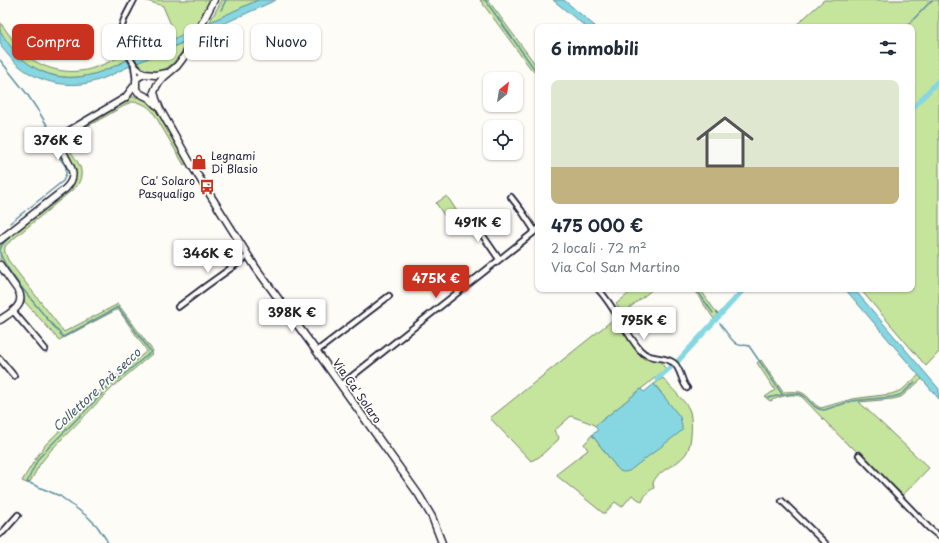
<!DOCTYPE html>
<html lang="it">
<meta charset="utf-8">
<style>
body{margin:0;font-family:"Playpen Sans",sans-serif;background:#f6f6f7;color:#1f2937;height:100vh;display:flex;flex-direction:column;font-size:15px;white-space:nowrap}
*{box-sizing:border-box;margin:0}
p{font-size:13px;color:#747a83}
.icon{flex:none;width:22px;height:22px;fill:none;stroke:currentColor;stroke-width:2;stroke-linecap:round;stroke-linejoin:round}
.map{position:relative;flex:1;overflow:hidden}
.drawer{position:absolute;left:535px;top:24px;width:380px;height:268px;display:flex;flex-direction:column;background:#fff;border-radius:8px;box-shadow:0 1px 3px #0004}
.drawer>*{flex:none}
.hud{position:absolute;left:12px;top:24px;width:380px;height:36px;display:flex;gap:8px}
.needle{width:26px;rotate:30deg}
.buttons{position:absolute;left:483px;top:72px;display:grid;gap:8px}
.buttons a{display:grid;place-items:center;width:40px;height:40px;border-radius:8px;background:#fff;box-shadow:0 1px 3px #0004;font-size:20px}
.price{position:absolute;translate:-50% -34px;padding:0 9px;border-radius:4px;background:#fff;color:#222;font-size:13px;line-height:26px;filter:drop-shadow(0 1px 2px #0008)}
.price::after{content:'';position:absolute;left:50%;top:24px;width:12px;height:9px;margin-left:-6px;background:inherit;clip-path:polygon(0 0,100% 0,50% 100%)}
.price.selected{background:#c8321e;color:#fff}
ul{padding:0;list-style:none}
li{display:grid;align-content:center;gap:8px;height:212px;padding:0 16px}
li+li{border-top:1px solid #e0e1e3}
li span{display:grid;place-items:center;height:124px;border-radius:8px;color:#555}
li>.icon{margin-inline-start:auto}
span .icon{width:72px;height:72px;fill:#fffc;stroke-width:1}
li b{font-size:17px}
h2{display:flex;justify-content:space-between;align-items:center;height:48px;padding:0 16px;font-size:17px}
.chip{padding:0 14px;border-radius:8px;background:#fff;box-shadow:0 1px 3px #0004;font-size:14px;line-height:36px}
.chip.selected{background:#c8321e;color:#fff}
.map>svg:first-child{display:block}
.green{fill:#c5e49c;stroke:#74836c}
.water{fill:#86d7e1;stroke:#5e8f9f}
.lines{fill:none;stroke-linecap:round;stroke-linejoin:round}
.stream{stroke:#5e8f9f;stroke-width:1.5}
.canal{stroke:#86d7e1;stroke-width:5}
.street-casing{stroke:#22223b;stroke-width:8}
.secondary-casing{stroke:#22223b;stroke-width:9}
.street{stroke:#fdfcf7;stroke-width:4.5}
.secondary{stroke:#fdfcf7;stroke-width:6}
.labels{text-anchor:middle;stroke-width:3.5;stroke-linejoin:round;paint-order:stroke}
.poi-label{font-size:11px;fill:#22223b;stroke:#fdfcf7;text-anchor:start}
.street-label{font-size:11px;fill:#22223b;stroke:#fdfcf7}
.water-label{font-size:12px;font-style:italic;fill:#40586d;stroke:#fdfcf7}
</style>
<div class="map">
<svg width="939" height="543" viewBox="0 0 939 543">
<rect width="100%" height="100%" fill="#fdfcf7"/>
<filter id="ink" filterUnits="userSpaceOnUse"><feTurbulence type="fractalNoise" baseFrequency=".025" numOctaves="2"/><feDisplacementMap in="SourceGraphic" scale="8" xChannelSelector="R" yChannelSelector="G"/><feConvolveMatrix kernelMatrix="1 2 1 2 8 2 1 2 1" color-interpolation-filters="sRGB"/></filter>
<g filter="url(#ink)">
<!-- green -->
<path class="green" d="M144,0h66l-16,30 -27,12 -5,-9 9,-8 -8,-19z
M222,0h36l-49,23z
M480,0h8l50,68v7l-7,-6z
M824,0h115v352l-13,14 -66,-77h52v-262h-118z
M0,22l25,35 2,-1c20,15 46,20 69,11 10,-3 19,-8 29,-13l2,6c-12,6 -24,12 -37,15 -28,7 -57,-2 -76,-24 -5,-5 -11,-13 -14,-20 0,-3 0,-6 0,-9z
M189,40c-8,14 -20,35 -39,31 -4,-1 -6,-1 -9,-3l1,-1 -1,-2 -3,-1 -1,-1z
M132,97c11,0 18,4 24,12l31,54 -3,2 -31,-53c-6,-7 -12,-10 -22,-10l-59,33c-2,2 -5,5 -5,8 -1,3 2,6 4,9 8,12 15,19 6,34l-71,59c-3,6 0,9 2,15l56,72 54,-28 35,47 -1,3 -38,32 -63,64 -11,14 -11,20 -7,-3 14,-23 10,-14 62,-61 39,-32 -29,-42 -59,31 -35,-39 -1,-7 -23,-34v-16l74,-62c9,-16 -14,-26 -8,-41 0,-3 3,-6 4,-8l57,-34z
M447,196l15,23 -11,7 -15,-23z
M634,289h19l-30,24 -7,-9z
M693,289h7l16,23 2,2 -4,5z
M615,318l24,36 5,5 15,1 7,9 -71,57 -2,-2 -22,-8 -17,15 5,6 -1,3 -19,17 -8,4 -41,-43z
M761,360l22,32c5,0 11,-1 17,0 8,2 13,13 21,16l31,-9 39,-5 6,-2 6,-3 16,-14 3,4 -21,18 -8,2 -34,3 70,66 -26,27 -52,-49 -1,1 -48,-50c-10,-5 -23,0 -32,4l-5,-4 10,-7 -18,-27z
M663,378c7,9 21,22 26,31 4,9 3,34 -2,43 -3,5 -7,8 -11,11 -8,5 -20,11 -23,20l1,5c-7,4 -9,7 -12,14l-10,-7 -10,12 -7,-5 -10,11h-2l-46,-37 1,-3 30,-23 -4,-6 5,-5v-1l3,-3 25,33 5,4 39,-80 -7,-8z"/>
<!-- water -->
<path class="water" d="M258,0h18l-139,63 -3,-6z
M553,0h11l32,27h-10z
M0,30c18,34 50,55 90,45 13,-3 25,-9 37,-15l3,6c-15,7 -31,16 -48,18 -28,3 -56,-7 -74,-29 -2,-3 -6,-6 -7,-10 -1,-4 -1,-10 -1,-15z
M845,289h9l85,100v10z
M654,384l26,33 2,9v4l-3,3 -50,38c-6,2 -8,1 -12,-3l-25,-33 1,-1v-1l4,-1v-3l-2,-3 46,-37 3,3z"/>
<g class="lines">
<!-- stream -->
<path class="stream" d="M485,0l48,67 5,4
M221,10l5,-10
M906,27l26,-27
M0,60l27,34 12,18 14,23v13l13,19v7l-3,7 -35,28
M10,223l15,-12
M16,233c-6,4 -15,10 -16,18 0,15 51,72 63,86l55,-30 33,45 -40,33 -62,62 -11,12 -11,23 33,14 28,21 9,9 9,13 2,4
M696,289l17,24
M720,323c4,6 11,18 17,21 4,3 8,0 12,2l33,48
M768,398c8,-2 24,-6 32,-4 10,3 12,16 24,16l28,-9 40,-4 8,-2 4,-3 11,-10"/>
<!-- canal -->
<path class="canal" d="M912,109l27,-29
M677,362l67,-73
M657,379l15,-13"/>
<!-- street casing -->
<g class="street-casing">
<path id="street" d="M134,0c-14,27 -19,31 -3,59 4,7 7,12 15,15
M134,65l2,16
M511,197l10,13 14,21
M470,217l29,42
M598,289c17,18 26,42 42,61 10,11 24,5 34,13 7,6 7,18 13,25
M178,307l28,-21 42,-30
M13,311l32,38
M317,351l72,-55
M0,359l14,17
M341,385l197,-156
M859,455l70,73 10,8
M782,501l43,42
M0,534l3,-2 15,-17"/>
</g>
<!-- secondary casing -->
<g class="secondary-casing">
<path id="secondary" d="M214,0l-28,54 -9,12 -13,11 -7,8 -3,7 2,7 4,10 32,57 64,102 64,88 99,139 13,22 10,26
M156,105l-7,-7 -8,-4 -3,-2 -2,-3v-8l1,-3 7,-4 11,1 12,-2
M0,240l65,-51c24,-23 -19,-34 4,-58l56,-33 10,-13
M0,265l19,27c6,14 -9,21 -19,28"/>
</g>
<!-- street -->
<use href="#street" class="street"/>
<!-- secondary -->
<use href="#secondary" class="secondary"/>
</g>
</g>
<!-- icons -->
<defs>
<g id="shop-bare" transform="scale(1.2)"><path d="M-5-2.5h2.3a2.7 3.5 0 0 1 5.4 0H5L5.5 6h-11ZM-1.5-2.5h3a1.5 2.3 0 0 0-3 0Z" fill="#c8321e" stroke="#fdfcf7" stroke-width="2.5" paint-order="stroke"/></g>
<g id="bus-bare" transform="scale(1.2)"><path d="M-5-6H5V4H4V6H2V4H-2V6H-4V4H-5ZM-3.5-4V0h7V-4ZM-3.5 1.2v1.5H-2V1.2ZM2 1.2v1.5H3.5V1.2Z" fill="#c8321e" stroke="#fdfcf7" stroke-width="2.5" paint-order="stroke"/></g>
</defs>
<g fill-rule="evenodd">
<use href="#shop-bare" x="199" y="162"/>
<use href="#bus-bare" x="207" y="187"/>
</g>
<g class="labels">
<!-- poi labels -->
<g class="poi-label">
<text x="211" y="160">Legnami<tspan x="211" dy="13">Di Blasio</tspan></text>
<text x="195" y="185" text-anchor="end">Ca' Solaro<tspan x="195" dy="13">Pasqualigo</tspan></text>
</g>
<!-- street labels -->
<g class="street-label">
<text transform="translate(357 391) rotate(55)" y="4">Via Ca' Solaro</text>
</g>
<!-- water labels -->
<g class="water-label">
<text transform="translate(97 390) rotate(-43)" y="4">Collettore Prà secco</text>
</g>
</g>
</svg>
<div class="buttons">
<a><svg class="needle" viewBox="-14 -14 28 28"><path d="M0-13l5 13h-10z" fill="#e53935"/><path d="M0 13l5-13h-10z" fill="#747a83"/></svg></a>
<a><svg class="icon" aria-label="locate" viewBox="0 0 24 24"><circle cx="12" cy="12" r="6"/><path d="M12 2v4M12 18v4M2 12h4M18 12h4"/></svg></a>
</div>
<b class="price" style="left:58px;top:161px">376K €</b>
<b class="price" style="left:478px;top:243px">491K €</b>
<b class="price" style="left:208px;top:274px">346K €</b>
<b class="price selected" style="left:436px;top:299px">475K €</b>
<b class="price" style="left:292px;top:333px">398K €</b>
<b class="price" style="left:644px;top:341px">795K €</b>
<div class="hud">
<a class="chip selected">Compra</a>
<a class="chip">Affitta</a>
<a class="chip">Filtri</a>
<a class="chip">Nuovo</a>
</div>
<section class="drawer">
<h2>6 immobili<svg class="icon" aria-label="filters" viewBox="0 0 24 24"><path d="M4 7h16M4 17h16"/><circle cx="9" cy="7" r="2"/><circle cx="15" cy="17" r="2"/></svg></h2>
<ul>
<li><span style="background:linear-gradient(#dfe7d0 70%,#c2b280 0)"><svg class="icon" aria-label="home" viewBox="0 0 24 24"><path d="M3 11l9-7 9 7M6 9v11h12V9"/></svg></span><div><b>475 000 €</b><p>2 locali · 72 m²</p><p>Via Col San Martino</p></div></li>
</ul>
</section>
</div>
